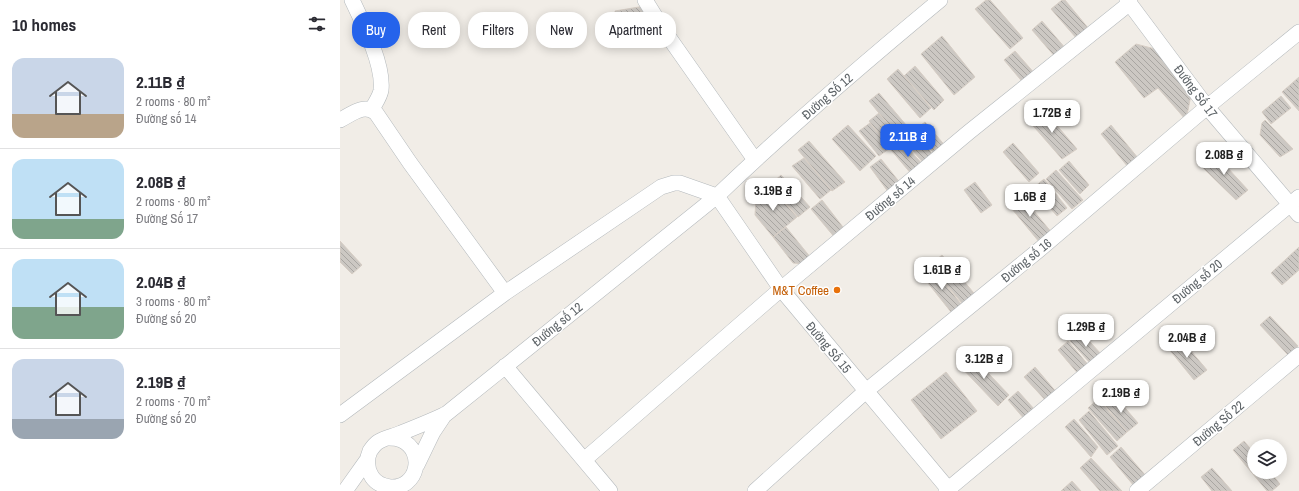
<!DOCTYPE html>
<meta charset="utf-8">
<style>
body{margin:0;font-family:"Archivo Narrow",sans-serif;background:#f7f7f7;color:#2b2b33;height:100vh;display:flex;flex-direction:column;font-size:15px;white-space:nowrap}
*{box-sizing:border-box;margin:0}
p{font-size:13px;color:#7c7c81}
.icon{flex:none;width:22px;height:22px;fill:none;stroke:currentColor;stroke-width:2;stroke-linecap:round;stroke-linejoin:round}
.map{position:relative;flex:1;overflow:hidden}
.drawer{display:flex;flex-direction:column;background:#fff;width:340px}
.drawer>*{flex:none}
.hud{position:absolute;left:12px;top:12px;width:380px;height:36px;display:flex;gap:8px}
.buttons{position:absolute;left:907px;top:439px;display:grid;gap:8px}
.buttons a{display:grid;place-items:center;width:40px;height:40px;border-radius:50%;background:#fff;box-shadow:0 2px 10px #0003;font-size:20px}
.price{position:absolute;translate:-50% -34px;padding:0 9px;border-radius:8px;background:#fff;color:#222;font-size:13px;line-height:26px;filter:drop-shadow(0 1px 2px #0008)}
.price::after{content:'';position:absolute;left:50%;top:24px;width:12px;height:9px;margin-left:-6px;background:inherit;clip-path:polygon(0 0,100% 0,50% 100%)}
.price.on{background:#2563eb;color:#fff}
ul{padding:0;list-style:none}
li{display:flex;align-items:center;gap:12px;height:100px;padding:0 12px}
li+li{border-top:1px solid #e1e1e2}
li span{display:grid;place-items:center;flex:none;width:112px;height:80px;border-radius:12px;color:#555}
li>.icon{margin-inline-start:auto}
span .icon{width:48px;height:48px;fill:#fffc;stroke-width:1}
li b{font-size:17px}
h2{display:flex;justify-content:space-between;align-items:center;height:48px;padding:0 12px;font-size:17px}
.tag{padding:0 14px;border-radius:16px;background:#fff;box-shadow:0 2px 10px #0003;font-size:14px;line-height:36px}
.tag.on{background:#2563eb;color:#fff}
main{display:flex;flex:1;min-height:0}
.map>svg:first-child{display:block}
.building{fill:url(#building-back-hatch);stroke:#d7cec5}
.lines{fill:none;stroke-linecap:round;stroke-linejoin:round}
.minor-casing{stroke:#b4b9bc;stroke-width:16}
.minor{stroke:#fff;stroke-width:15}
.food-dot{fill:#e8710a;stroke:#fff;stroke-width:1.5}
.labels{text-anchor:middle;stroke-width:3;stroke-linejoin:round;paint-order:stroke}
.street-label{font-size:13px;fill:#5e6468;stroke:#fff}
.food-label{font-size:13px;fill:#c56008;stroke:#fff;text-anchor:end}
</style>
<main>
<section class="drawer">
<h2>10 homes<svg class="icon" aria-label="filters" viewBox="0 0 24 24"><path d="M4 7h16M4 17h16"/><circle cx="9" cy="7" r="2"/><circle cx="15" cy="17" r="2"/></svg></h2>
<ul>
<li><span style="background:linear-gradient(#c9d6e8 70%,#b9a48a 0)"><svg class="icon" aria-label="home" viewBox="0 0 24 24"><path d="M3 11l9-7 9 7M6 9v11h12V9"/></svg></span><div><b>2.11B ₫</b><p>2 rooms · 80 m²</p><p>Đường số 14</p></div></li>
<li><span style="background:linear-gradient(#bfe0f5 75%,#7fa58c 0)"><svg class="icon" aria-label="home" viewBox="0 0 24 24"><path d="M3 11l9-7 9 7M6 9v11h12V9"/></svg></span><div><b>2.08B ₫</b><p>2 rooms · 80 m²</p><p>Đường Số 17</p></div></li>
<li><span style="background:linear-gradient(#bfe0f5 60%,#7fa58c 0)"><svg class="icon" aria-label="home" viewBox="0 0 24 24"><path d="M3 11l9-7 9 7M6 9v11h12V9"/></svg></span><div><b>2.04B ₫</b><p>3 rooms · 80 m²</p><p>Đường số 20</p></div></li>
<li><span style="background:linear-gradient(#c9d6e8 75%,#9aa5b1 0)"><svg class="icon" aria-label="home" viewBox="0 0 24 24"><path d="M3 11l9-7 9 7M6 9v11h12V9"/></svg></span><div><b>2.19B ₫</b><p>2 rooms · 70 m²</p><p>Đường số 20</p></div></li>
</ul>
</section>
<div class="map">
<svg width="959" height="491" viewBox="0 0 959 491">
<defs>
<pattern id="building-back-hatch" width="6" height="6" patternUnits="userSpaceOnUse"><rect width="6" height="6" fill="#ccc8c3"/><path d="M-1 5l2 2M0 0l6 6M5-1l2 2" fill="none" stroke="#a9a6a2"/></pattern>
</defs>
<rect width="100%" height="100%" fill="#f1ede7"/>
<!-- building -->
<path class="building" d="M646,0h4l33,38 -13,11 -35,-40z
M722,0h3l24,29 -12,10 -26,-30z
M305,6l3,16 -31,5 -2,-16z
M702,21l24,28 -10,9 -24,-28z
M602,36l33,41 -21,18 -33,-41z
M796,44l19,5 36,46 -5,25 -28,-32 -14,10 -29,-36z
M675,51l21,24 -11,10 -21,-25z
M575,66l29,34 -10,10 -30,-34z
M558,69l33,39 -11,10 -33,-39z
M959,77v34l-17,-19z
M539,93l28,33 -10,9 -28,-34z
M941,96l10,12 -20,16 -9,-12z
M702,108l35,41 -15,10 -34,-39z
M539,113l18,22 -11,8 -17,-22z
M925,120l28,29 -13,8 -20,-22 2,-12z
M585,122l22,26 -10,9 -22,-27z
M530,123l20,25 -11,8 -20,-25z
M508,125l28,31 -16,15 -28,-32z
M771,125l27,33 -10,9 -27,-33z
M574,133l21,24 -9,9 -22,-25z
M469,141l36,41 -13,9 -34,-41z
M562,141l22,25 -11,10 -22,-26z
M673,143l26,30 -10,9 -26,-30z
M873,152l35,38 -12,10 -37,-36z
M464,158l27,32 -11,9 -28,-33z
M541,159l20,25 -12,9 -19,-26z
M729,161l20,24 -9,9 -21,-24z
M716,170l27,30 -11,9 -26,-30z
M441,175l29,32 -12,10 -28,-32z
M704,179l23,29 -10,8 -24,-28z
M635,182l17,23 -11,8 -17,-23z
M430,187l27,30 -24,20 -18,-22 1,-16z
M679,193l33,40 -12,10 -33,-40z
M482,200l24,31 -10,8 -25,-30z
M446,227l25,31 -6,6 -12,-1 -20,-26z
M0,241l22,24 -10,9 -12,-12z
M959,247v23l-17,15 -11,-12z
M602,255l36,43 -12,10 -36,-43z
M590,265l35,44 -10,8 -35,-44z
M930,316l28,30 -10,9 -28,-30z
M740,331l21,23 -10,10 -21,-23z
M840,338l27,32 -13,10 -26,-32z
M728,341l22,26 -10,9 -22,-26z
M629,353l40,42 -11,11 -40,-42z
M695,367l23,27 -10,9 -24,-26z
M606,372l31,39 -36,28 -30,-39z
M678,391l17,19 -10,10 -17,-20z
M774,395l24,28 -11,9 -23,-28z
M758,399l29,33 -10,9 -29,-33z
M749,411l29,35 -11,9 -28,-35z
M734,419l24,28 -7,10 -26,-30z
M904,441l10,12v19h16l10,12 -8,7h-5l-34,-41z
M781,447l25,29 -12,10 -24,-29z
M751,458l31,33h-22l-20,-23z
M872,468l20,23h-20l-11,-14z
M732,481l9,10h-20z"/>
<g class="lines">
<!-- minor casing -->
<g class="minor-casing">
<path id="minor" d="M12,0c11,23 32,65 29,90 -1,7 -6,13 -9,19
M305,0l18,29 92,131
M787,0l80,107 92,108
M0,120c12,-6 24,-17 36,-7l34,50 95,130
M377,196l64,93 169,202
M165,366l105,125
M0,415l165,-122 156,-106 13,-4h6l37,13
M49,438c3,0 8,0 12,2 25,11 17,49 -11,47 -7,-1 -14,-4 -18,-10 -5,-8 -6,-17 -2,-26 2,-3 5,-7 8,-9 6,-4 16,-6 23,-9 15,-6 30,-12 45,-19l271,-218c72,-69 147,-133 223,-196
M244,460l197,-171 188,-157 161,-129
M77,465l16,-33 12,-18
M5,491l22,-31
M415,491l111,-100 173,-141 168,-143 92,-75
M606,491l353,-294
M797,491l162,-136"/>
</g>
<!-- minor -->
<use href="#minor" class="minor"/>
</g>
<!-- markers -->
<circle class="food-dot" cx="497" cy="290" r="4"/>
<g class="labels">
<!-- street labels -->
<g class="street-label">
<text transform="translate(856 91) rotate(53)" y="5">Đường Số 17</text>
<text transform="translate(487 96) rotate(-41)" y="5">Đường Số 12</text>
<text transform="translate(550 198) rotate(-40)" y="5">Đường số 14</text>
<text transform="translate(686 260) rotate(-39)" y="5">Đường số 16</text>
<text transform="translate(857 281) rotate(-40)" y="5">Đường số 20</text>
<text transform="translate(217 324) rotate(-39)" y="5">Đường số 12</text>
<text transform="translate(489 347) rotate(50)" y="5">Đường Số 15</text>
<text transform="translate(878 423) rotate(-40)" y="5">Đường Số 22</text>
</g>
<!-- food labels -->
<g class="food-label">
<text x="489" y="295">M&amp;T Coffee</text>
</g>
</g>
</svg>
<div class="buttons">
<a><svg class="icon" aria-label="layers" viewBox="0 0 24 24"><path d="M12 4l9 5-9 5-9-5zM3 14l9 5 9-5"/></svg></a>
</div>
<b class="price" style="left:712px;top:134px">1.72B ₫</b>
<b class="price on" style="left:568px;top:158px">2.11B ₫</b>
<b class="price" style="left:884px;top:176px">2.08B ₫</b>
<b class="price" style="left:433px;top:212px">3.19B ₫</b>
<b class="price" style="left:690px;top:218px">1.6B ₫</b>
<b class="price" style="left:602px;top:291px">1.61B ₫</b>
<b class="price" style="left:746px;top:348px">1.29B ₫</b>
<b class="price" style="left:847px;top:359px">2.04B ₫</b>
<b class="price" style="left:644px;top:380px">3.12B ₫</b>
<b class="price" style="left:781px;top:414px">2.19B ₫</b>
<div class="hud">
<a class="tag on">Buy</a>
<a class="tag">Rent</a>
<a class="tag">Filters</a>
<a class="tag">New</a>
<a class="tag">Apartment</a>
</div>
</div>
</main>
